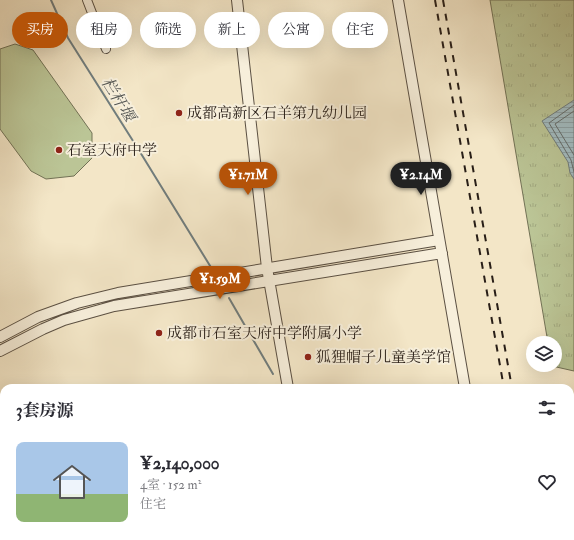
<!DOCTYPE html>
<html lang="zh">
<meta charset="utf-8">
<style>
body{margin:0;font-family:"IM FELL Double Pica","Noto Serif SC",serif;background:#f2f2f3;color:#2b2b33;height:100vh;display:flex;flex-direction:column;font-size:15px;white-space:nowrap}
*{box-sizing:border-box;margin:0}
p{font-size:13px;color:#7c7c81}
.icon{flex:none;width:22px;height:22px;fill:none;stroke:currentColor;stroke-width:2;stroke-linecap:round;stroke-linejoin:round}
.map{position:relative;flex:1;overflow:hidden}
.side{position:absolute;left:0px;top:384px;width:574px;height:156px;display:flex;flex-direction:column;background:#fff;border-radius:12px 12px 0 0;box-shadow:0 4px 16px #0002}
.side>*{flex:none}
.hud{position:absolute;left:12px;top:12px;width:550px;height:36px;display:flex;gap:8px}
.buttons{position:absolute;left:526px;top:336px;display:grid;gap:8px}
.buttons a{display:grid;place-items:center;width:36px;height:36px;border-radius:50%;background:#fff;box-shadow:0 4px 16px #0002;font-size:20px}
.price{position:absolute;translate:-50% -34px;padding:0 9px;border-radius:14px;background:#b45309;color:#fff;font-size:13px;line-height:26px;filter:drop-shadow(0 1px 2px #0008)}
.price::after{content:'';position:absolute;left:50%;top:24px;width:12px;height:9px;margin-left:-6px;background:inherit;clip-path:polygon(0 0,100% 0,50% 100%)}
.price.current{background:#222;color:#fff}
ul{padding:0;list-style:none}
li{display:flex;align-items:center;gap:12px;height:100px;padding:0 16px}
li+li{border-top:1px solid #e1e1e2}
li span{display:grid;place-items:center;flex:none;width:112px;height:80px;border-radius:8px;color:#555}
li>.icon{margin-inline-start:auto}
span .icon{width:48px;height:48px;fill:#fffc;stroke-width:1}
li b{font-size:17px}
h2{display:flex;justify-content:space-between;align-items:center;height:48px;padding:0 16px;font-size:17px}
.chip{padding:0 14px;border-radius:18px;background:#fff;box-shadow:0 4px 16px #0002;font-size:14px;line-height:36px}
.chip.current{background:#b45309;color:#fff}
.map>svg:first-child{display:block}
.green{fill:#bbc596;stroke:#727256}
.park{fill:url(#park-tufts);stroke:#727256}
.water{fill:url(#water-rules);stroke:#717d7d}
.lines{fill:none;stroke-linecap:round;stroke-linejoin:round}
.shore{stroke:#656d6c;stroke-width:1}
.stream{stroke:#717d7d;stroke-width:2}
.minor-casing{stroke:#5b5043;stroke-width:10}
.tertiary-casing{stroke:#5b5043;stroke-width:12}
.secondary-casing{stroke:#281e17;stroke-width:13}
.trunk-casing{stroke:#281e17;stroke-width:15}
.minor{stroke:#f7efdb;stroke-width:8}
.tertiary{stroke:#f7efdb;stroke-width:10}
.secondary{stroke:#f7efdb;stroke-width:11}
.trunk{stroke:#f3e6c7;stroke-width:13}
.rail{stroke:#281e17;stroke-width:2;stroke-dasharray:7 7;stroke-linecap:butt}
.poi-dot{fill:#8f2418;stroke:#f7efdb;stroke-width:1.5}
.labels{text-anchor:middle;stroke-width:4;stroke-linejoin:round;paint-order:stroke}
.poi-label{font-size:15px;fill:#281e17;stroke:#f7efdb;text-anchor:start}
.water-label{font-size:16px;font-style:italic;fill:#535552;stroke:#f7efdb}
</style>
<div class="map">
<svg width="574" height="540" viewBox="0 0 574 540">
<defs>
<pattern id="park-tufts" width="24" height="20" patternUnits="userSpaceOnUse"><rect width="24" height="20" fill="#bbc596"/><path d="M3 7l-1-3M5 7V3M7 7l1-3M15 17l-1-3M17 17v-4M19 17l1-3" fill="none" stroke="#a1a981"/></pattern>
<pattern id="water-rules" width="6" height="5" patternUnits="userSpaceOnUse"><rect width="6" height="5" fill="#a2bcc1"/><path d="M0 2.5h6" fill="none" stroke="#8ca1a5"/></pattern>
</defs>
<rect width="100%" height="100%" fill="#f3e6c7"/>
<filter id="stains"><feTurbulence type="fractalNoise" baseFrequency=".005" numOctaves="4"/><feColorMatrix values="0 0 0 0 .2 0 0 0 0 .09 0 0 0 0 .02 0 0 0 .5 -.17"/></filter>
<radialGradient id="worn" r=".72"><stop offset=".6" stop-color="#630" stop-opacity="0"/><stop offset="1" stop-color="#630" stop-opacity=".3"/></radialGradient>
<!-- green -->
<path class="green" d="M15,44l18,6 59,83v25l-18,18 -28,3 -15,-8 -31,-42v-80z
M180,536h55l1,4h-64v-2z"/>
<!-- park -->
<path class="park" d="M490,0h84v371l-22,-5v-1h3v-22h-7z
M329,536h94l4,4h-97z"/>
<!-- water -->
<path class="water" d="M574,100v79l-4,-6 -2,-11 -26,-41z"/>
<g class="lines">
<!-- shore -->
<path class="shore" d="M574,105l-25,18 22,37 3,12
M574,111l-19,13 19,31"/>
<!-- stream -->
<path class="stream" d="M51,0l17,38 72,114 72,117
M229,298l44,76
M570,511l4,-1
M0,526l4,6
M6,536l3,4"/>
<!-- minor casing -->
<g class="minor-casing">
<path id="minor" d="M87,0l19,49"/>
</g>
<!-- tertiary casing -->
<g class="tertiary-casing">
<path id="tertiary" d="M237,0l30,268 21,120
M398,0l67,388
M0,337l38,-20 39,-14 41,-10 321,-53
M0,351l43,-22 21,-9 50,-14 328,-53
M314,536l1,4
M491,536l1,4"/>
</g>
<!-- secondary casing -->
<g class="secondary-casing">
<path id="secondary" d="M0,434l4,8
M0,502l4,7
M19,536l2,4
M58,536l2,4"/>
</g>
<!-- trunk casing -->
<g class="trunk-casing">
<path id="trunk" d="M0,459l4,7
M0,477l4,7
M33,536l2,4
M44,536l2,4"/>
</g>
<!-- minor -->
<use href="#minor" class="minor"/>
<!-- tertiary -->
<use href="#tertiary" class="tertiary"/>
<!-- secondary -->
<use href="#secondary" class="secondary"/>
<!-- trunk -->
<use href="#trunk" class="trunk"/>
<!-- rail -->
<path class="rail" d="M435,0l69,388
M443,0l69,388
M531,536v4
M539,536l1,4"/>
</g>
<!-- markers -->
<g class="poi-dot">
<circle cx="179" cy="113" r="4"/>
<circle cx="59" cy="150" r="4"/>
<circle cx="159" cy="333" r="4"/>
<circle cx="308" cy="357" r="4"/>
</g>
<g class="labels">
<!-- poi labels -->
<g class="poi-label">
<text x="187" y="118">成都高新区石羊第九幼儿园</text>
<text x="67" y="155">石室天府中学</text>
<text x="167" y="338">成都市石室天府中学附属小学</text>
<text x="316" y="362">狐狸帽子儿童美学馆</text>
</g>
<!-- water labels -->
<g class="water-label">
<text transform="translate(119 99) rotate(58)" y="6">栏杆堰</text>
</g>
</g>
<rect width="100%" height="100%" filter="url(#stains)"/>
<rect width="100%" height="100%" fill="url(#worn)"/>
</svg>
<div class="buttons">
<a><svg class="icon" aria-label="layers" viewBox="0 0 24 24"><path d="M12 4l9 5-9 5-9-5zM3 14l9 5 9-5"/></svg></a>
</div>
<b class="price" style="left:248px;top:196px">¥1.71M</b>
<b class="price current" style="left:421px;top:196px">¥2.14M</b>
<b class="price" style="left:220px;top:300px">¥1.59M</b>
<div class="hud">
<a class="chip current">买房</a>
<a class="chip">租房</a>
<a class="chip">筛选</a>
<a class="chip">新上</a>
<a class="chip">公寓</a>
<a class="chip">住宅</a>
</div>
<section class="side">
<h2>3套房源<svg class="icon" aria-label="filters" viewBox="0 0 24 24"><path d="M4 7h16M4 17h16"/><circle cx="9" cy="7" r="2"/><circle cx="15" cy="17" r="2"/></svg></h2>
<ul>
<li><span style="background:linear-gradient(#a9c7e8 65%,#8fb573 0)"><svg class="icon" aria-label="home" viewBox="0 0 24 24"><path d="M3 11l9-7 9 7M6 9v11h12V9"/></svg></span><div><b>¥2,140,000</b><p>4室 · 152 m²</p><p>住宅</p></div><svg class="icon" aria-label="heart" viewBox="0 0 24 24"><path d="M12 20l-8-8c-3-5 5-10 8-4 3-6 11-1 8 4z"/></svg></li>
</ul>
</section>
</div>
